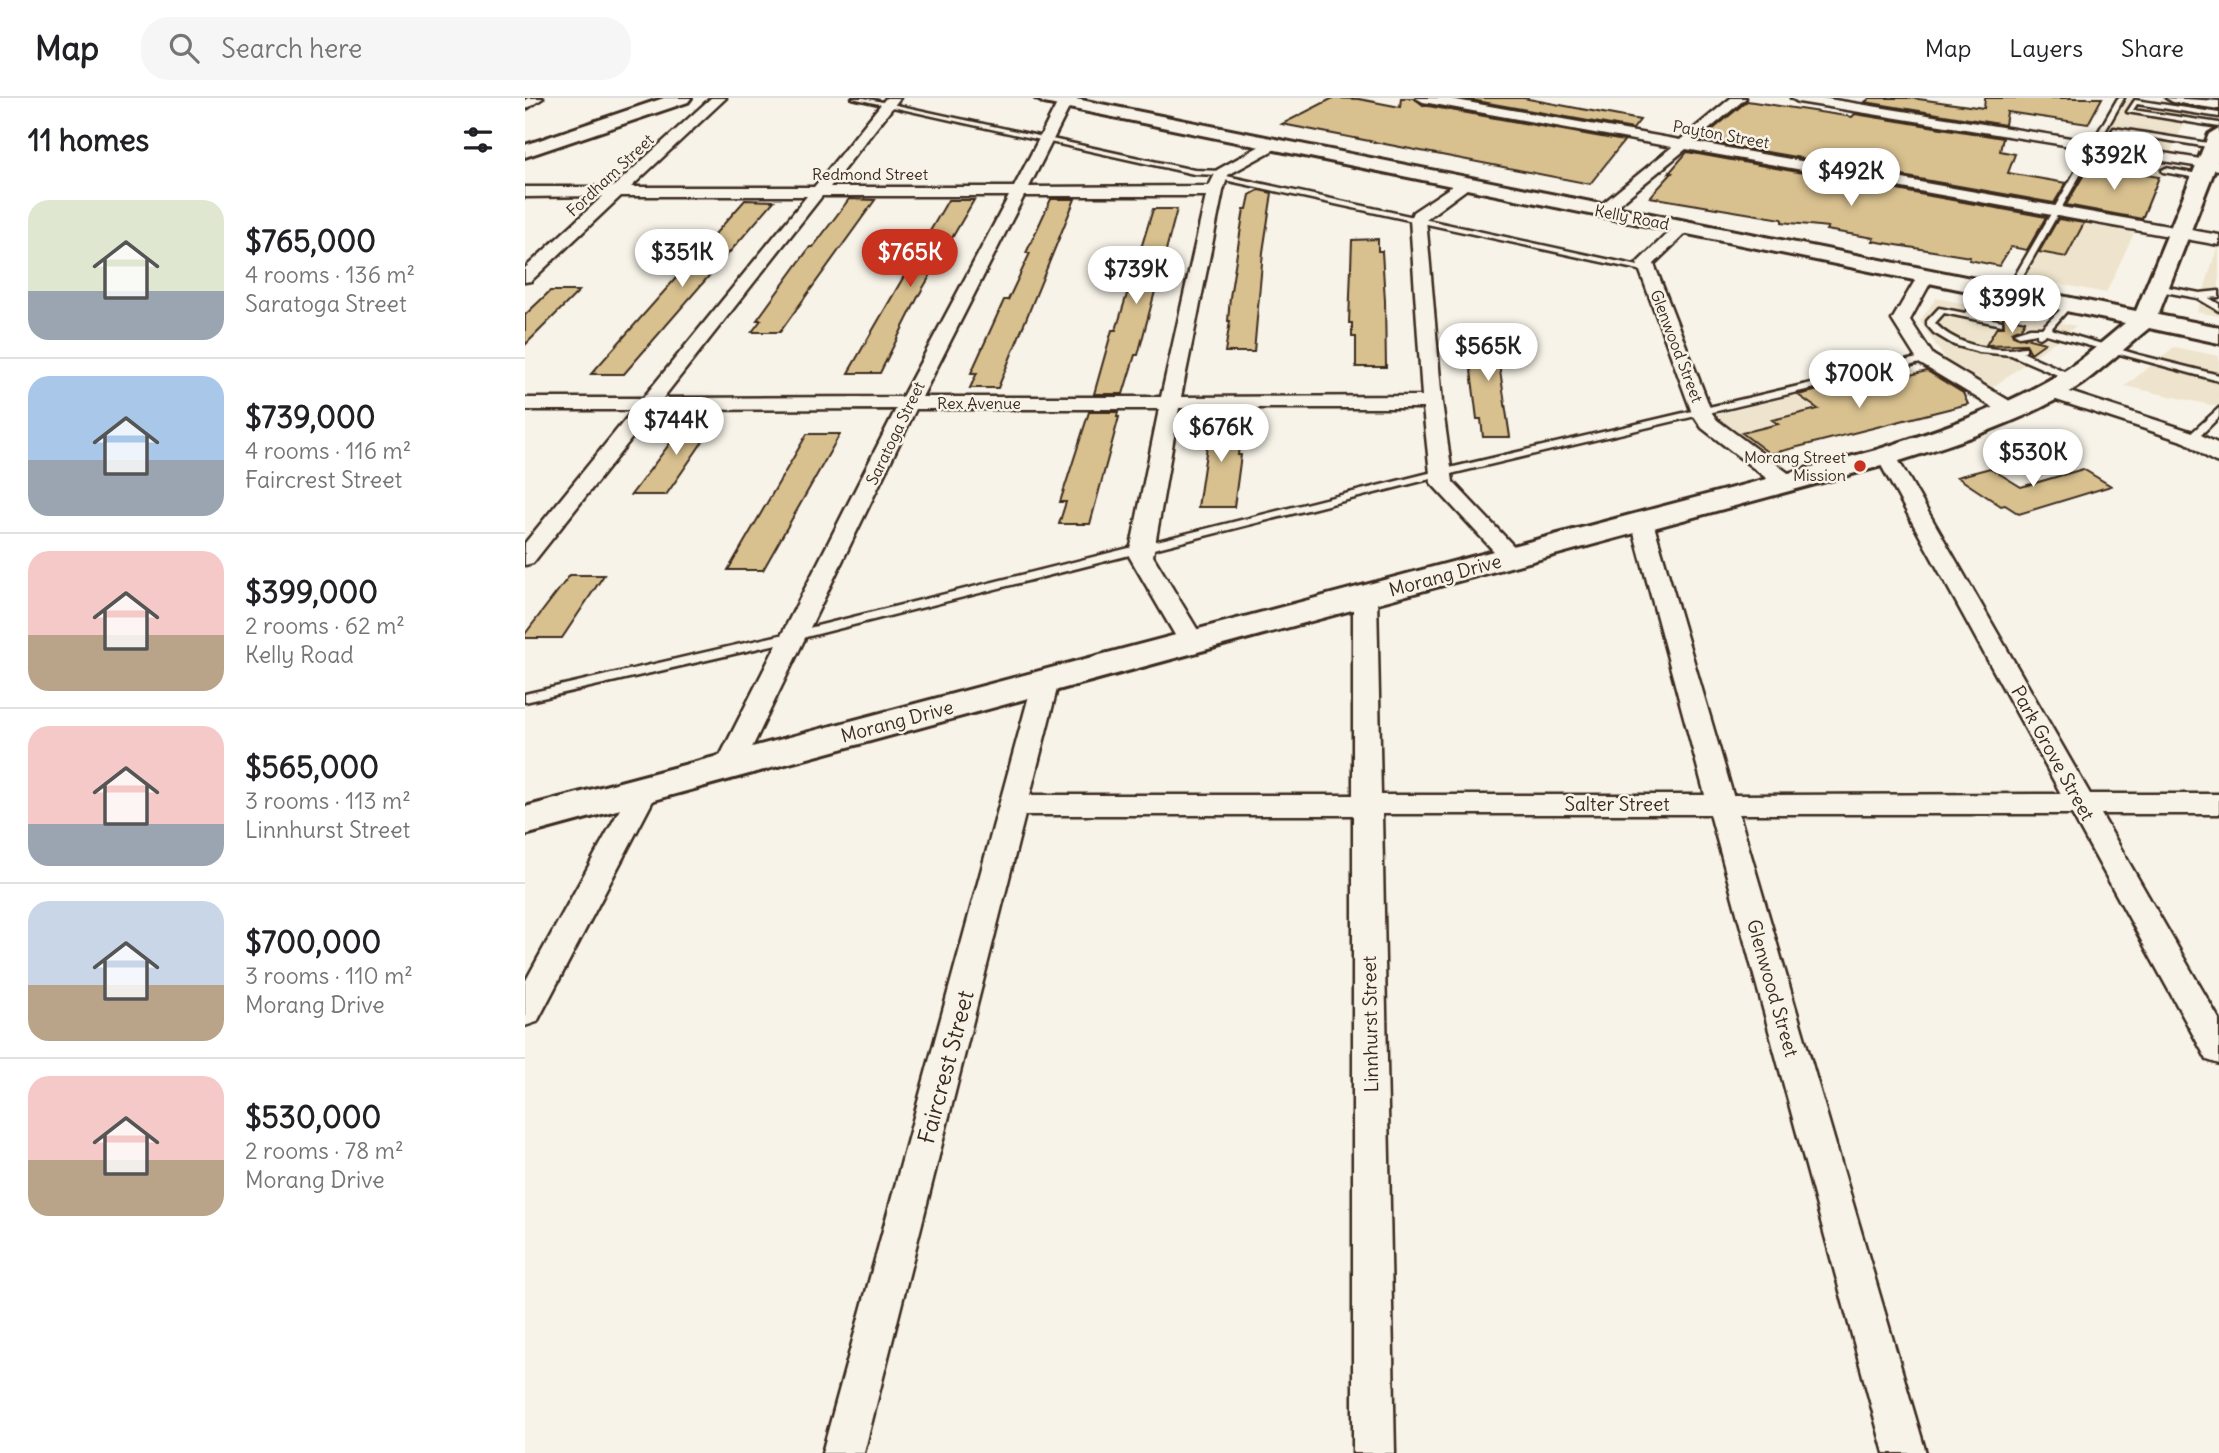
<!DOCTYPE html>
<meta charset="utf-8">
<style>
body{margin:0;font-family:Delius,sans-serif;background:#f6f6f6;color:#202124;height:100vh;display:flex;flex-direction:column;font-size:26px;white-space:nowrap}
*{box-sizing:border-box;margin:0}
p{font-size:23px;color:#757577}
.icon{flex:none;width:38px;height:38px;fill:none;stroke:currentColor;stroke-width:2;stroke-linecap:round;stroke-linejoin:round}
.map{position:relative;flex:1;overflow:hidden}
.details{display:flex;flex-direction:column;background:#fff;width:525px}
.details>*{flex:none}
.price{position:absolute;translate:-50% -60px;padding:0 16px;border-radius:24px;background:#fff;color:#222;font-size:23px;line-height:46px;filter:drop-shadow(0 2px 4px #0008)}
.price::after{content:'';position:absolute;left:50%;top:42px;width:21px;height:16px;margin-left:-10px;background:inherit;clip-path:polygon(0 0,100% 0,50% 100%)}
.price.on{background:#c8321e;color:#fff}
ul{padding:0;list-style:none}
li{display:flex;align-items:center;gap:21px;height:175px;padding:0 28px}
li+li{border-top:2px solid #e0e0e0}
li span{display:grid;place-items:center;flex:none;width:196px;height:140px;border-radius:21px;color:#555}
li>.icon{margin-inline-start:auto}
span .icon{width:84px;height:84px;fill:#fffc;stroke-width:1}
li b{font-size:30px}
h2{display:flex;justify-content:space-between;align-items:center;height:84px;padding:0 28px;font-size:30px}
header{display:flex;align-items:center;gap:42px;box-sizing:border-box;height:98px;padding:0 35px;background:#fff;border-bottom:2px solid #e0e0e0}
header strong{font-size:33px}
nav{display:flex;gap:38px;margin-inline-start:auto;font-size:24px}
.search{width:490px;height:63px;background:#f6f6f6;display:flex;align-items:center;gap:18px;box-sizing:border-box;padding:0 24px;border-radius:28px;color:#757577;font-size:26px}
main{display:flex;flex:1;min-height:0}
.map>svg:first-child{display:block}
.built{fill:#eee4cd}
.building{fill:#d8c08f;stroke:#3b2a1e;stroke-width:2}
.lines{fill:none;stroke-linecap:round;stroke-linejoin:round}
.lane-casing{stroke:#3b2a1e;stroke-width:5}
.street-casing{stroke:#3b2a1e;stroke-width:5}
.secondary-casing{stroke:#3b2a1e;stroke-width:6}
.lane{fill:#f7f3e8;fill-rule:evenodd}
.street{fill:#f7f3e8;fill-rule:evenodd}
.secondary{fill:#f7f3e8;fill-rule:evenodd}
.poi-dot{fill:#c8321e;stroke:#f7f3e8;stroke-width:2.5}
.labels{text-anchor:middle;stroke-width:5;stroke-linejoin:round;paint-order:stroke}
.far-street-label{font-size:16px;fill:#3b2a1e;stroke:#f7f3e8}
.far-poi-label{font-size:16px;fill:#3b2a1e;stroke:#f7f3e8;text-anchor:end}
.street-label{font-size:19px;fill:#3b2a1e;stroke:#f7f3e8}
.near-street-label{font-size:23px;fill:#3b2a1e;stroke:#f7f3e8}
</style>
<header>
<strong>Map</strong>
<div class="search"><svg class="icon" aria-label="search" viewBox="0 0 24 24"><circle cx="10" cy="10" r="6"/><path d="M15 15l6 6"/></svg>Search here</div>
<nav><a>Map</a><a>Layers</a><a>Share</a></nav>
</header>
<main>
<section class="details">
<h2>11 homes<svg class="icon" aria-label="filters" viewBox="0 0 24 24"><path d="M4 7h16M4 17h16"/><circle cx="9" cy="7" r="2"/><circle cx="15" cy="17" r="2"/></svg></h2>
<ul>
<li><span style="background:linear-gradient(#dfe7d0 65%,#9aa5b1 0)"><svg class="icon" aria-label="home" viewBox="0 0 24 24"><path d="M3 11l9-7 9 7M6 9v11h12V9"/></svg></span><div><b>$765,000</b><p>4 rooms · 136 m²</p><p>Saratoga Street</p></div></li>
<li><span style="background:linear-gradient(#a9c7e8 60%,#9aa5b1 0)"><svg class="icon" aria-label="home" viewBox="0 0 24 24"><path d="M3 11l9-7 9 7M6 9v11h12V9"/></svg></span><div><b>$739,000</b><p>4 rooms · 116 m²</p><p>Faircrest Street</p></div></li>
<li><span style="background:linear-gradient(#f6c9c9 60%,#b9a48a 0)"><svg class="icon" aria-label="home" viewBox="0 0 24 24"><path d="M3 11l9-7 9 7M6 9v11h12V9"/></svg></span><div><b>$399,000</b><p>2 rooms · 62 m²</p><p>Kelly Road</p></div></li>
<li><span style="background:linear-gradient(#f6c9c9 70%,#9aa5b1 0)"><svg class="icon" aria-label="home" viewBox="0 0 24 24"><path d="M3 11l9-7 9 7M6 9v11h12V9"/></svg></span><div><b>$565,000</b><p>3 rooms · 113 m²</p><p>Linnhurst Street</p></div></li>
<li><span style="background:linear-gradient(#c9d6e8 60%,#b9a48a 0)"><svg class="icon" aria-label="home" viewBox="0 0 24 24"><path d="M3 11l9-7 9 7M6 9v11h12V9"/></svg></span><div><b>$700,000</b><p>3 rooms · 110 m²</p><p>Morang Drive</p></div></li>
<li><span style="background:linear-gradient(#f6c9c9 60%,#b9a48a 0)"><svg class="icon" aria-label="home" viewBox="0 0 24 24"><path d="M3 11l9-7 9 7M6 9v11h12V9"/></svg></span><div><b>$530,000</b><p>2 rooms · 78 m²</p><p>Morang Drive</p></div></li>
</ul>
</section>
<div class="map">
<svg width="1694" height="1355" viewBox="0 0 1694 1355">
<rect width="100%" height="100%" fill="#f7f3e8"/>
<filter id="ink" filterUnits="userSpaceOnUse"><feTurbulence type="fractalNoise" baseFrequency=".0143" numOctaves="2"/><feDisplacementMap in="SourceGraphic" scale="14" xChannelSelector="R" yChannelSelector="G"/><feConvolveMatrix kernelMatrix="1 2 1 2 8 2 1 2 1" color-interpolation-filters="sRGB"/></filter>
<g filter="url(#ink)">
<!-- built -->
<path class="built" d="M1602,0l65,8 -21,46 -69,-11z
M1573,54l69,11 -13,29 -72,-12z
M1534,121l75,14 -28,60 -81,-16z
M1692,150h2v68l-22,-4z
M1411,200l140,28 -83,61 -48,-28 -25,-38z
M1649,249l45,9v51l-94,-21z
M1385,269l60,37 -200,52 -55,-41z"/>
<!-- building -->
<path class="building" d="M808,0l26,1 41,8 1,-9h13l9,7 201,36 -34,43 -308,-60z
M935,0h63l117,22 -7,9z
M1345,0h41l73,10 1,-10h117l-14,26 -81,-12 -2,13 -140,-23z
M1222,3l105,16 3,-3 148,24 -3,13 15,3 -7,19 58,10 -12,20 -354,-63z
M1162,54l359,65 -19,33 -16,-3 -12,19 -30,-6 1,-3 -98,-16 2,-3 -48,-8 2,-3 -46,-5v-3l-132,-22 22,-24h-3z
M1564,68l70,11 -17,42 -76,-14z
M734,92l13,3 -9,59 -9,100h-29l5,-31h-2l2,-24 14,-88h3l3,-14z
M324,101l26,1 -95,132h-28l9,-12h-4l53,-73h3z
M526,101h24l-77,189h-28l7,-15h-6l33,-73h4l22,-47h-4z
M220,102l29,1 -150,173h-33z
M423,102h26l-55,95 -39,78h-32z
M628,111h24l-39,146h-3l-12,39h-29l18,-64h4z
M1533,121l26,4 -18,34 -27,-5z
M853,141v12h4l3,50 1,66h-30v-30h-4v-14h-3l3,-83z
M25,193h29l-54,54v-30z
M1478,218l22,5 -4,7 -9,4 1,3 32,8 -14,10 -5,-9 -40,1 11,-18h7z
M941,232h28l16,107h-27l-2,-18h-4z
M1402,273l36,22 5,11 -198,50 -28,-21 36,-9 -6,-4 46,-11 -20,-14 83,-20 7,5z
M564,314h29l-1,5h2l-29,107h-31l7,-22h-6z
M164,320h30l-53,77h-35z
M686,321h31l-4,36h3l-7,52h-36z
M282,336h33l-77,136h-35z
M1465,370l31,19 62,-18 28,17 -92,28 -14,-9 -4,1 -44,-29z
M45,477h34l-42,63h-37v-4z"/>
<g class="lines">
<!-- lane casing -->
<g class="lane-casing">
<path id="lane" d="M327,0h12l330,72 28,1 4,2 -4,2 430,94 -4,3 -428,-93 -4,-2 3,-2 -25,-1z
M1593,0h6l-111,195 -7,2 -1,-2z
M1610,2l84,13v4l-82,-13 -4,6 86,13v4l-92,-15z
M1589,30l100,16 4,2 -4,2 -98,-16 -5,6h-4z
M1641,70l37,7 4,2 -4,2 -40,-7 -1,-2z
M1632,187l43,8 19,-2v6l-10,1 10,6v7l-22,-13 -43,-8 -1,-2z
M1455,188l7,2 -5,15 -9,12 29,6v4l-58,-12 -9,10c18,20 48,27 74,26 6,0 11,-2 17,-2v4l-4,1 53,24v4h-6l-58,-25 -32,-3 -25,-7 -20,-12 -7,-8v-4l12,-13 26,5 9,-11z
M1543,204l4,3 -21,24 88,26 80,20v6l-173,-47 -6,4 -3,-1v-4l-18,3 -5,-3 16,-5h12z
M1401,258l5,3 -2,2 -487,115 -648,164 -269,62v-8l268,-62 648,-162z
M1694,310v9l-23,23h-8v-4z"/>
</g>
<!-- street casing -->
<g class="street-casing">
<path id="street" d="M3,0h15l-18,12v-10z
M186,0h15l-95,89h183l72,-89h14l-70,89h184l44,-85 7,-4 7,4 -43,85 180,-1 8,-16 52,-29h10v6l-51,28 -5,16 -42,206 241,-1 -12,-177 3,-7 48,-32h10l2,3 -2,3 -45,33 16,183 11,80 71,75 -4,5h-16l-73,-79 -8,-75h-244l-26,148 52,86 -4,5 -9,3 -9,-3 -4,-5 -50,-86 30,-147h-243l-173,357 -4,7 -10,2 -10,-2 -4,-7 181,-357 -242,1 -121,153 -8,2v-22l108,-133h-108v-12h118l164,-202h-186l-90,85 -6,1v-14l78,-72 -78,1v-10h88zM297,98h187l-107,201 -239,1zM499,98h182l-45,201h-239z
M891,0h29l235,42 51,-42h15l-52,44 525,93v10l-533,-96 -79,65h-10l-3,-3 3,-3 75,-61 -249,-45z
M1266,0h31l397,64v8l-421,-68z
M1641,0l53,3v8l-46,-7z
M1158,124l8,5 -2,3 -35,34 58,149 5,7 78,58 3,5 -3,5h-16l-77,-60 -10,-15 -55,-150 40,-39z
M1401,173l8,5 -24,44 23,35 85,51 3,4 -3,4h-14l-85,-51 -27,-43 28,-48z
M1523,287l151,49 20,10v19c-12,-3 -23,-15 -34,-21l-144,-47 -3,-4z
M1361,352l7,2 3,4 194,338h129v20h-118l118,205v45l-12,-4 -135,-246h-333l187,639h-42l-174,-639h-328l13,639h-42v-638h-328l-161,638h-42l211,-772 4,-6 9,-2 9,2 4,6 -29,114h323v-199l4,-5 8,-2 8,2 4,5 4,199h324l-74,-273 3,-5h16l3,5 80,273 328,-1 -185,-338 3,-4z
M120,681l10,3 4,7 -122,233 -12,4v-44l106,-193 4,-7z"/>
</g>
<!-- secondary casing -->
<g class="secondary-casing">
<path id="secondary" d="M139,0h27l-3,4 -163,55v-12z
M510,0h36l1065,213 73,-177 10,-6v30l-61,157 61,12v16l-70,-15c-22,18 -43,38 -66,55 -51,36 -128,60 -187,79l-1371,373v-28l1351,-357c64,-20 127,-42 185,-77 22,-13 43,-33 64,-50l-1081,-220z"/>
</g>
<!-- lane -->
<use href="#lane" class="lane"/>
<!-- street -->
<use href="#street" class="street"/>
<!-- secondary -->
<use href="#secondary" class="secondary"/>
</g>
</g>
<!-- markers -->
<circle class="poi-dot" cx="1335" cy="368" r="7"/>
<g class="labels">
<!-- far-street labels -->
<g class="far-street-label">
<text transform="translate(1196 36) rotate(10)" y="6">Payton Street</text>
<text x="345" y="82">Redmond Street</text>
<text transform="translate(85 77) rotate(-43)" y="6">Fordham Street</text>
<text transform="translate(1107 119) rotate(11)" y="6">Kelly Road</text>
<text transform="translate(1152 248) rotate(69)" y="6">Glenwood Street</text>
<text x="454" y="311">Rex Avenue</text>
<text transform="translate(370 335) rotate(-64)" y="6">Saratoga Street</text>
</g>
<!-- far-poi labels -->
<g class="far-poi-label">
<text x="1321" y="365">Morang Street<tspan x="1321" dy="18">Mission</tspan></text>
</g>
<!-- street labels -->
<g class="street-label">
<text transform="translate(920 477) rotate(-15)" y="7">Morang Drive</text>
<text transform="translate(372 623) rotate(-15)" y="7">Morang Drive</text>
<text transform="translate(1528 655) rotate(61)" y="7">Park Grove Street</text>
<text x="1092" y="713">Salter Street</text>
<text transform="translate(1248 890) rotate(74)" y="7">Glenwood Street</text>
<text transform="translate(845 926) rotate(-91)" y="7">Linnhurst Street</text>
</g>
<!-- near-street labels -->
<g class="near-street-label">
<text transform="translate(421 969) rotate(-75)" y="8">Faircrest Street</text>
</g>
</g>
</svg>
<b class="price" style="left:1589px;top:94px">$392K</b>
<b class="price" style="left:1326px;top:110px">$492K</b>
<b class="price" style="left:157px;top:191px">$351K</b>
<b class="price on" style="left:385px;top:191px">$765K</b>
<b class="price" style="left:611px;top:208px">$739K</b>
<b class="price" style="left:1487px;top:237px">$399K</b>
<b class="price" style="left:963px;top:285px">$565K</b>
<b class="price" style="left:1334px;top:312px">$700K</b>
<b class="price" style="left:151px;top:359px">$744K</b>
<b class="price" style="left:696px;top:366px">$676K</b>
<b class="price" style="left:1508px;top:391px">$530K</b>
</div>
</main>
